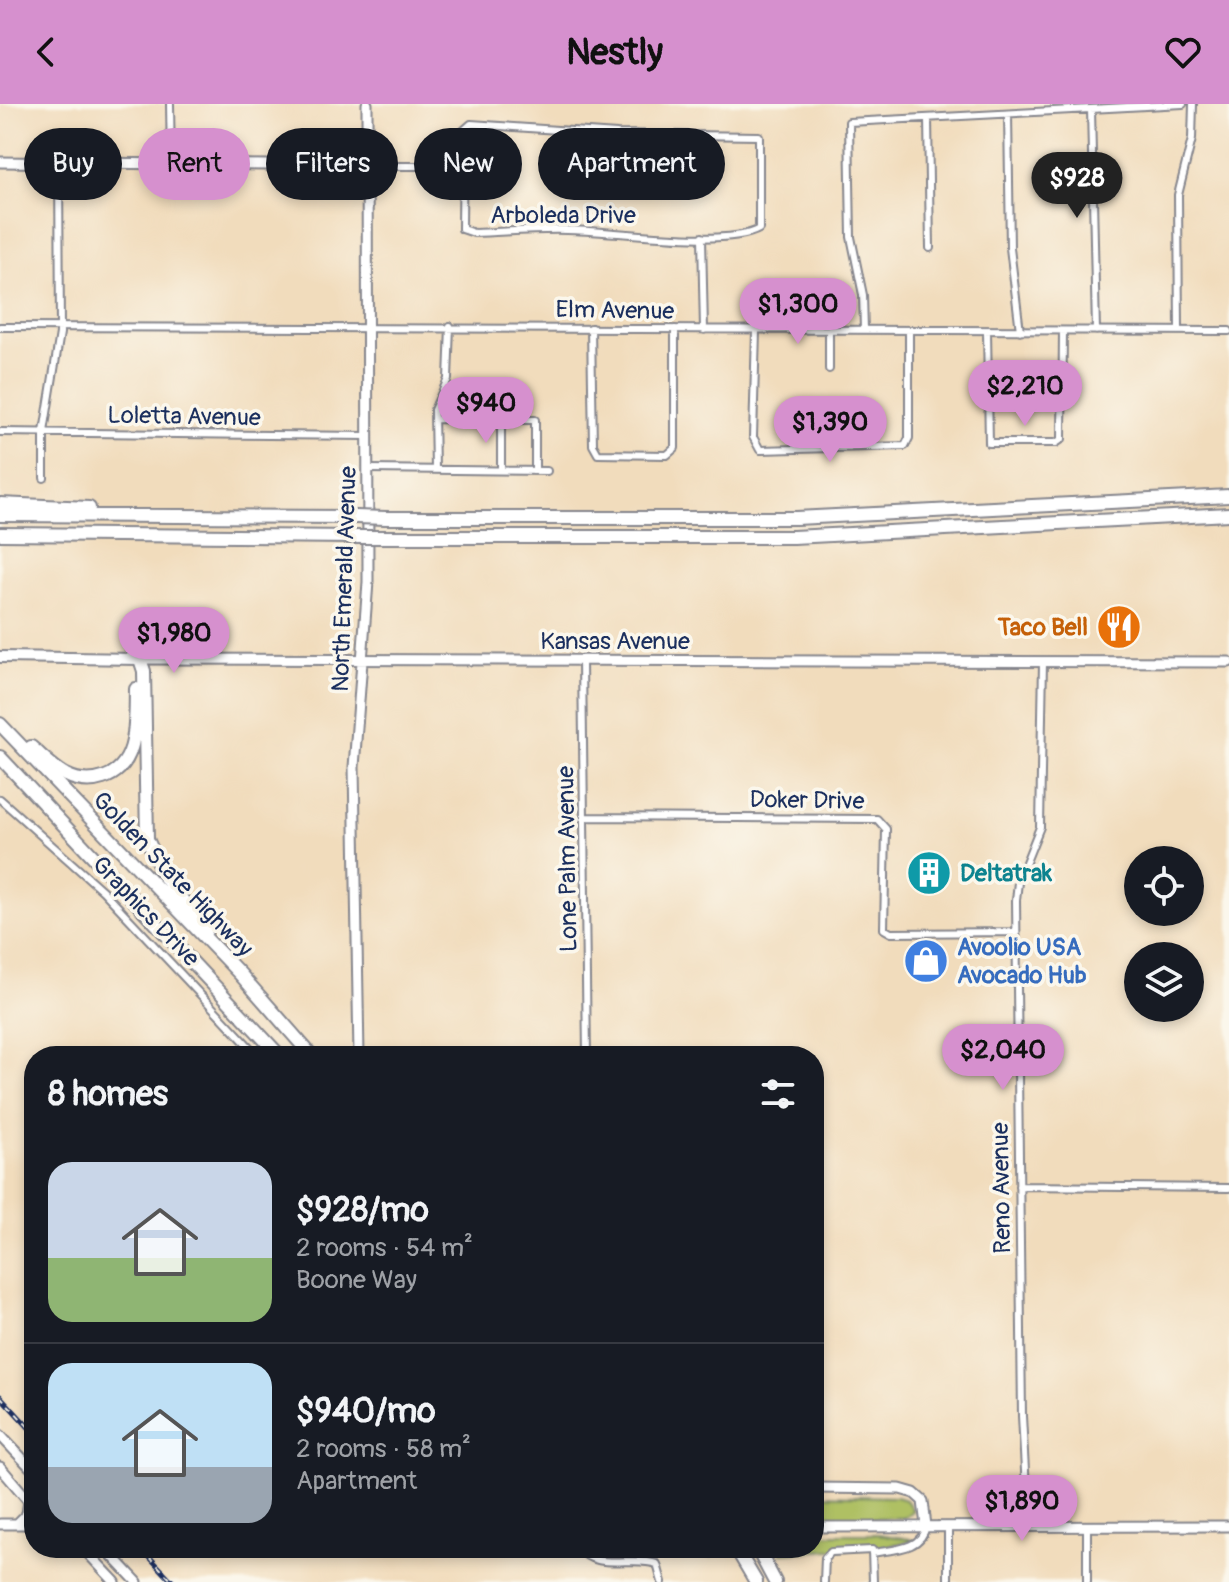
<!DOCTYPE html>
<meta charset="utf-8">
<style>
body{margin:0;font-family:Pangolin,sans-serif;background:#242831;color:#f1f3f6;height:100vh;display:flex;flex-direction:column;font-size:30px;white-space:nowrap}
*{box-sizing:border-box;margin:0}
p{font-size:26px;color:#9ea1a6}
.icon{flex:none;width:44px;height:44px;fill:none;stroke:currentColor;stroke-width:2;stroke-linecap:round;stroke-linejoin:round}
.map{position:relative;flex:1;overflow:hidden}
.drawer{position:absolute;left:24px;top:942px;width:800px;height:512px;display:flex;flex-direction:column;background:#171b24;border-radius:32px;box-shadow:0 4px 12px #0003}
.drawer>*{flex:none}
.hud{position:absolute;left:24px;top:24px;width:800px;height:72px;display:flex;gap:16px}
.fabs{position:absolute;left:1124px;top:742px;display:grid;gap:16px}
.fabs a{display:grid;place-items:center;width:80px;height:80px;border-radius:50%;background:#171b24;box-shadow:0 4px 12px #0003;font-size:40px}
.price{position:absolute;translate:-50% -68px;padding:0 18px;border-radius:28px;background:#d690ce;color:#111;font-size:26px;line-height:52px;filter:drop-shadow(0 2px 4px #0008)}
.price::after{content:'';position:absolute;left:50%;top:48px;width:24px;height:18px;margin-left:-12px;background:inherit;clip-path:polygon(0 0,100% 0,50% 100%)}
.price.active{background:#222;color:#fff}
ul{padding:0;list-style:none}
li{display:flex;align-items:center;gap:24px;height:200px;padding:0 24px}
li+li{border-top:2px solid #363941}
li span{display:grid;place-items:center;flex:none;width:224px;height:160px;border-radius:24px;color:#555}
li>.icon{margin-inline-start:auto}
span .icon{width:96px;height:96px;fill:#fffc;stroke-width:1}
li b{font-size:34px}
h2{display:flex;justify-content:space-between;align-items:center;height:96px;padding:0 24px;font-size:34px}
.tag{padding:0 28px;border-radius:36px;background:#171b24;box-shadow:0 4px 12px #0003;font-size:28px;line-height:72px}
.tag.active{background:#d690ce;color:#111}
header{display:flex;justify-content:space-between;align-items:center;height:104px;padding:0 24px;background:#d690ce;color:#111;font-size:36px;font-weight:700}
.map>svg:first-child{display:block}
.green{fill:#afc063;stroke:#657860;stroke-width:2}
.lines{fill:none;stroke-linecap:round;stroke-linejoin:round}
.street-casing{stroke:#86868d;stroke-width:10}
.secondary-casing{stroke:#86868d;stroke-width:13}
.primary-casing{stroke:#86868d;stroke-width:14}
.highway-casing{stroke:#86868d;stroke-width:16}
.street{stroke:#fff;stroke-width:6}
.secondary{stroke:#fff;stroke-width:9}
.primary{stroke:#fff;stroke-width:10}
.highway{stroke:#fff;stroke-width:12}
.rail-casing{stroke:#1b2f5e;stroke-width:5}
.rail{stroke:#fbf7ec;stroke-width:2;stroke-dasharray:6;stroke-linecap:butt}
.highway-bridge-casing{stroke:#86868d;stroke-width:16;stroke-linecap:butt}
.highway-bridge{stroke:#fff;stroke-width:12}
.labels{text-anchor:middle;stroke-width:7;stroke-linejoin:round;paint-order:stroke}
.street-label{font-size:24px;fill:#1b2f5e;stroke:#fbf7ec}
.food-label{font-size:24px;font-weight:bold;fill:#c56008;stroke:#fbf7ec;text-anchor:end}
.culture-label{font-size:24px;font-weight:bold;fill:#0d838f;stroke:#fbf7ec;text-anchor:start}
.shop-label{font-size:24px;font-weight:bold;fill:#366cbe;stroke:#fbf7ec;text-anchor:start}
</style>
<header><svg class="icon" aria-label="back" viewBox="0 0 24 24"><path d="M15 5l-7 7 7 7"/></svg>Nestly<svg class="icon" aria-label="heart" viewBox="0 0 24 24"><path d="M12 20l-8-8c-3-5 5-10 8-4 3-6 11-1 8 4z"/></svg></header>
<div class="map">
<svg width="1229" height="1478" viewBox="0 0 1229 1478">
<rect width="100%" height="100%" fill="#fbf7ec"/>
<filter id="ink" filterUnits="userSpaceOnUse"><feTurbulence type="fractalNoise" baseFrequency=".0125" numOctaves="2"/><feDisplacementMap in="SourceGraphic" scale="16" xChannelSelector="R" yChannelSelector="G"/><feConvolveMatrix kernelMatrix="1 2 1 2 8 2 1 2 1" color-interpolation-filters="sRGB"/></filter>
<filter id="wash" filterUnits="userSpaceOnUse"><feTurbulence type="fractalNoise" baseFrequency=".006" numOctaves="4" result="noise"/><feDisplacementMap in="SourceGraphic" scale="32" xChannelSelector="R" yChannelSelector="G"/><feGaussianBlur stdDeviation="1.8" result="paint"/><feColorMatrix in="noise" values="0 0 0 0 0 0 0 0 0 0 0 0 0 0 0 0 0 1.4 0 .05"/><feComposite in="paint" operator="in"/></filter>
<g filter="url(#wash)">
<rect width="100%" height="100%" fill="#f1dcbc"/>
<!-- green -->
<path class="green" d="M814,1391l82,2 10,3 7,10 -9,8h-90z
M814,1430h64l38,6 -35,7 -99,6 -4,-5h36z
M592,1444h114l6,9 -102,-4z"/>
</g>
<g filter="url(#ink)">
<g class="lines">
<!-- street casing -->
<g class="street-casing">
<path id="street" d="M170,0l1,58
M1091,5l5,222
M1008,10l2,134 10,83
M928,14l2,130
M471,20l146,10 142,2v93c-32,19 -149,1 -192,1 -31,-1 -62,2 -93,3l-12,-4 1,-98z
M368,62h94
M702,133l2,93
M0,223l1229,4
M591,224l2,117 5,9 69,1 8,-7v-119
M864,226l-1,-35 -12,-58 -2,-115 334,-18
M756,227l-3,106 7,13 145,-4 4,-8v-107
M987,227l2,112h67l6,-4 1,-108
M1179,227l-1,-136 14,-56 1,-35
M829,265v-39
M434,315l101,1v51
M501,316v50
M0,328l368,4
M369,365l178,2
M435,366l-1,-60 14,-31 2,-53
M44,374v-46l16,-99 -1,-169
M582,557l5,395
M0,695l103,92 155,165
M586,713l291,2 9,10 -2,100 7,4 125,-1
M1019,1082l210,2
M948,1422v56
M1028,1422l-6,-110 -6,-516 2,-18 22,-55 3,-165
M1087,1423v55
M579,1444c17,24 53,7 78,16l5,18
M873,1449c20,-4 48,-2 53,-27
M824,1478l1,-24 6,-6 41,-2 1,32"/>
</g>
<!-- secondary casing -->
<g class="secondary-casing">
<path id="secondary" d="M0,58l368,4
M140,555l1089,3
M359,952l-5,-289 14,-185 -1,-478
M0,1331l34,36
M0,1363l29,34 -2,13 -10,10
M814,1384l86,1 14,4 9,8 3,25
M0,1420h34
M814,1423l415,-1
M83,1444l32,34
M105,1444l32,34"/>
</g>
<!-- primary casing -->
<g class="primary-casing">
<path id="primary" d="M0,553l140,2"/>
</g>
<!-- highway casing -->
<g class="highway-casing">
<path id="highway" d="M0,400l89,4
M0,411l356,2
M386,414h410l433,-22
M0,430l356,3
M386,433h407l436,-23
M140,555l4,12 3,168 17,37 42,55
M0,620l240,250 72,82
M31,643c11,9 22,21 35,28 12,6 25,7 37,3 37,-12 32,-58 33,-89
M0,653l280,299
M736,1444l20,34
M757,1444l18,34"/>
</g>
<!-- street -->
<use href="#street" class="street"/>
<!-- secondary -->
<use href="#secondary" class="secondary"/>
<!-- primary -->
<use href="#primary" class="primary"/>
<!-- highway -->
<use href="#highway" class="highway"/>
<!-- rail casing -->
<g class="rail-casing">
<path id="rail" d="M0,1292l34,37
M141,1444l32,34"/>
</g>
<!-- rail -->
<use href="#rail" class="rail"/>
<!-- highway-bridge casing -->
<g class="highway-bridge-casing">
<path id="highway-bridge" d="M356,413l30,1
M356,433h30"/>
</g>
<!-- highway-bridge -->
<use href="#highway-bridge" class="highway-bridge"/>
</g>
</g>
<!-- icons -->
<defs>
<g id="restaurant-disc" transform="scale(2.3)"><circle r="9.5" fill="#e8710a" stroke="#fbf7ec"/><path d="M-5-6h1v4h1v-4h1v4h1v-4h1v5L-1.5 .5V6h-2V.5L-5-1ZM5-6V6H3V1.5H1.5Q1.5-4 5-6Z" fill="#fff"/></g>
<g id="building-disc" transform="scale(2.3)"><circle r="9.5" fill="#0f9aa8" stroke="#fbf7ec"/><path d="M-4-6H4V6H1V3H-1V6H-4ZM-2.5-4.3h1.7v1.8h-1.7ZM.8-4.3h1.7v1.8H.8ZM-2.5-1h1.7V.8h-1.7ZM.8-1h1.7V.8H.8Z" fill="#fff"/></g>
<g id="shop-disc" transform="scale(2.3)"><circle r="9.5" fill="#3f7fe0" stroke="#fbf7ec"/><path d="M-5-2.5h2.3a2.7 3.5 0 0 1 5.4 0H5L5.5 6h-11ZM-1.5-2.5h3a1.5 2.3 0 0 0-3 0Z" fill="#fff"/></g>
</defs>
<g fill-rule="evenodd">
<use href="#restaurant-disc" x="1119" y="523"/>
<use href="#building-disc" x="929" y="769"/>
<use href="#shop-disc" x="926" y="857"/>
</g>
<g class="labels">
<!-- street labels -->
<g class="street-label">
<text x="563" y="119">Arboleda Drive</text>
<text transform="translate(615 206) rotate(1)" y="8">Elm Avenue</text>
<text transform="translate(184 312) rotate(1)" y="8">Loletta Avenue</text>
<text transform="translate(344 475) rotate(-88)" y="8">North Emerald Avenue</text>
<text x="615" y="545">Kansas Avenue</text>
<text transform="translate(807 696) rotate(1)" y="8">Doker Drive</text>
<text transform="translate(567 755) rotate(-91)" y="8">Lone Palm Avenue</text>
<text transform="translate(173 770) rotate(46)" y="8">Golden State Highway</text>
<text transform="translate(146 807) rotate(46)" y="8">Graphics Drive</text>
<text transform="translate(1001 1084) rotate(-91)" y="8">Reno Avenue</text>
</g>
<!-- food labels -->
<g class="food-label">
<text x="1088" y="531">Taco Bell</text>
</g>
<!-- culture labels -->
<g class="culture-label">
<text x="960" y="777">Deltatrak</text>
</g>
<!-- shop labels -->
<g class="shop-label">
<text x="957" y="851">Avoolio USA<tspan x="957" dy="28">Avocado Hub</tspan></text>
</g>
</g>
</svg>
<div class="fabs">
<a><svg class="icon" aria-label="locate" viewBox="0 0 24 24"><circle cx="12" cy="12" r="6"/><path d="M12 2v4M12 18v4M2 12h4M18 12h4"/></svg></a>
<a><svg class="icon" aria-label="layers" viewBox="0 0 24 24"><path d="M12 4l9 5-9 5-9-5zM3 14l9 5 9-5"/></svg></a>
</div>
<b class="price active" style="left:1077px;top:116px">$928</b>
<b class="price" style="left:798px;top:242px">$1,300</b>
<b class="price" style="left:1025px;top:324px">$2,210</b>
<b class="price" style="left:486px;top:341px">$940</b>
<b class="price" style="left:830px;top:360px">$1,390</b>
<b class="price" style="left:174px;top:571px">$1,980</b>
<b class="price" style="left:1003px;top:988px">$2,040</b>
<b class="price" style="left:1022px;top:1439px">$1,890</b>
<div class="hud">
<a class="tag">Buy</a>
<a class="tag active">Rent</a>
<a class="tag">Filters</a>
<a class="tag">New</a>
<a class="tag">Apartment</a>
</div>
<section class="drawer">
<h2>8 homes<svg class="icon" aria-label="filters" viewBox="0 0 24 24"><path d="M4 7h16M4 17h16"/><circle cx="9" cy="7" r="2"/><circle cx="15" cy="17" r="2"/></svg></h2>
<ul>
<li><span style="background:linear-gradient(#c9d6e8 60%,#8fb573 0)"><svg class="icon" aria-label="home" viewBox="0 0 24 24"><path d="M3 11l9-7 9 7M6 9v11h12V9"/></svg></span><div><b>$928/mo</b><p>2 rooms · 54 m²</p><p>Boone Way</p></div></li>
<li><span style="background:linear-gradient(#bfe0f5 65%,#9aa5b1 0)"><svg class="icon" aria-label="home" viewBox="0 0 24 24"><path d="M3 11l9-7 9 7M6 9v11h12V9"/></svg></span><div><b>$940/mo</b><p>2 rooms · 58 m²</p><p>Apartment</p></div></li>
</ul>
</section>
</div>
